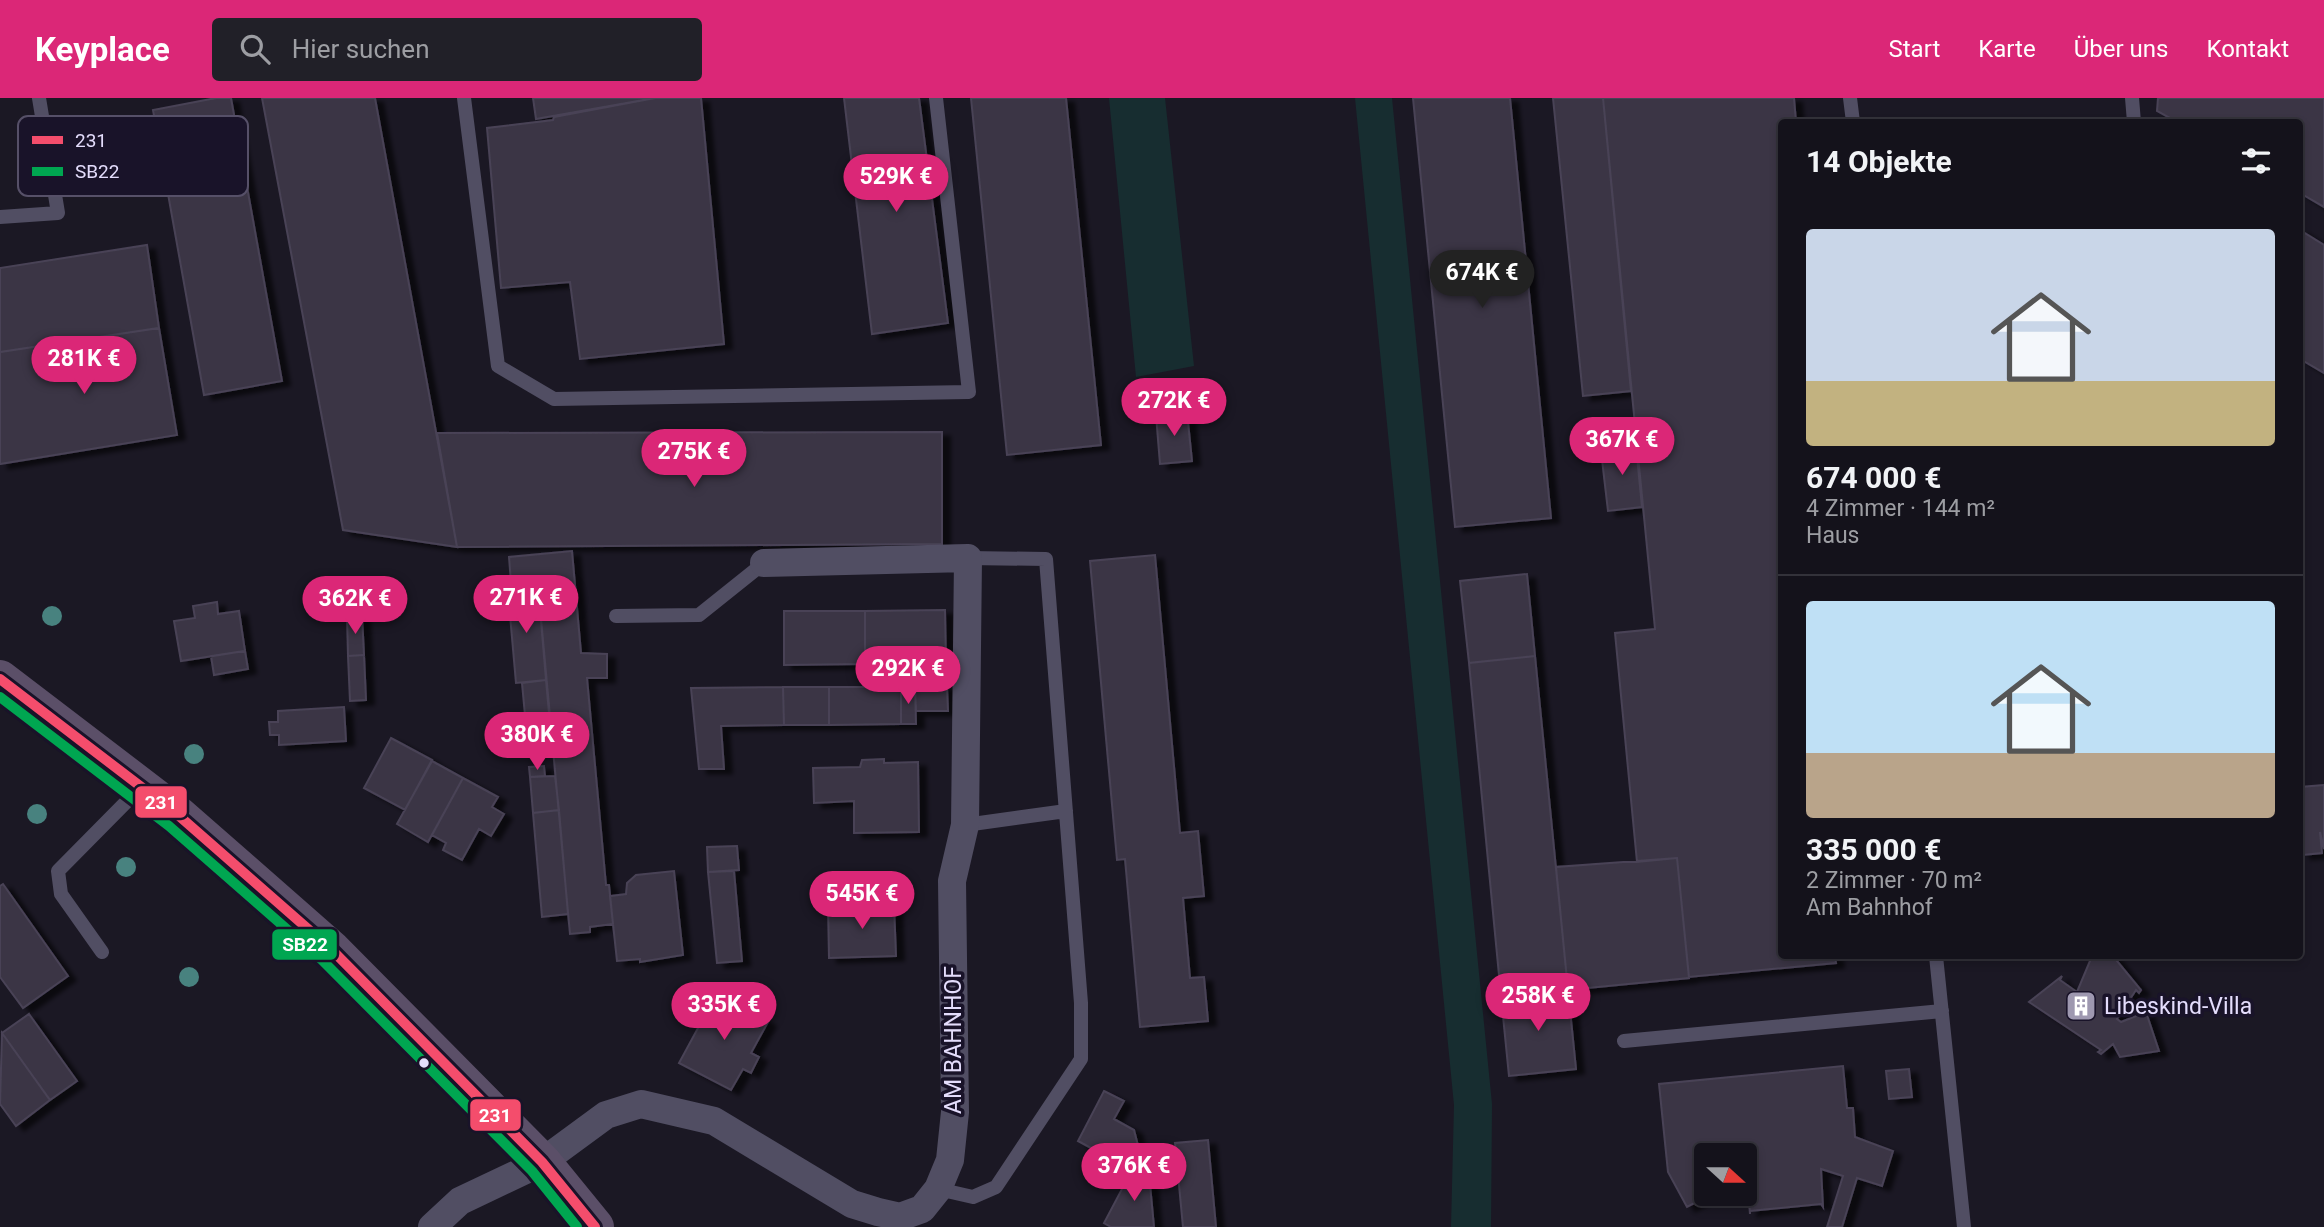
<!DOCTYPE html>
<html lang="de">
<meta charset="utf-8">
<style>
body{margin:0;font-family:Roboto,sans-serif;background:#212028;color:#f1f3f6;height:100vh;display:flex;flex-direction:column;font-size:26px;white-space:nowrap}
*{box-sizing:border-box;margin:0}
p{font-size:23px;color:#9d9ea3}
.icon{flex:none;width:38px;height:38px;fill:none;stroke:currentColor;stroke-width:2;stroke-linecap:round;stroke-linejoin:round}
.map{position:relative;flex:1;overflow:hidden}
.drawer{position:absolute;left:1778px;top:21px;width:525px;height:840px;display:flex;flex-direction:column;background:#14121b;border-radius:7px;box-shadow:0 4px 10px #0003,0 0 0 2px #33323a}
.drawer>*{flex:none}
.needle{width:46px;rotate:111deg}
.fabs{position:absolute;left:1694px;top:1045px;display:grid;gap:14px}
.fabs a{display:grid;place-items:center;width:63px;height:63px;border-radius:7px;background:#14121b;box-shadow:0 4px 10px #0003,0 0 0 2px #33323a;font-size:35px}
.price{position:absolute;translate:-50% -60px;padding:0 16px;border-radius:24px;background:#db2777;color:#fff;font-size:23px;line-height:46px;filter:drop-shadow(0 2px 4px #0008)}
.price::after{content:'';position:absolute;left:50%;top:42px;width:21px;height:16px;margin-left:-10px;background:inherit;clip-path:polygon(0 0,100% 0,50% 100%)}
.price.current{background:#222;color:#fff}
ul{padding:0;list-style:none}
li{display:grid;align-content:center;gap:14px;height:371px;padding:0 28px}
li+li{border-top:2px solid #33323a}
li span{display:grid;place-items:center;height:217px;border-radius:7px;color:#555}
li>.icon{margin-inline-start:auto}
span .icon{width:126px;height:126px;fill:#fffc;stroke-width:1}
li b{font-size:30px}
h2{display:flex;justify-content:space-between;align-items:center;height:84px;padding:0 28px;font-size:30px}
header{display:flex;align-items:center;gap:42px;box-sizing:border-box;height:98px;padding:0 35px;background:#db2777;color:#fff}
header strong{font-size:33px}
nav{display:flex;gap:38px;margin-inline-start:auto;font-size:24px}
.search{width:490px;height:63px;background:#212028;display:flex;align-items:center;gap:18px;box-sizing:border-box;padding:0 24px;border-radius:7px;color:#9d9ea3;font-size:26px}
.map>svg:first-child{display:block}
.green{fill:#172d30}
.building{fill:#3b3645;stroke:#494356;stroke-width:2;filter:url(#shadow)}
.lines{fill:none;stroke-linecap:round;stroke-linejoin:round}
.lane{stroke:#514e63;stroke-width:14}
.street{stroke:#514e63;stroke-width:28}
.primary{stroke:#5b4f68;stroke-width:38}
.bus-1-casing{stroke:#191329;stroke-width:16}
.bus-2-casing{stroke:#191329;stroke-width:16}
.bus-1{stroke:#f44d6c;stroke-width:10}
.bus-2{stroke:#00a651;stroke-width:10}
.tree{fill:#48827f}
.bus-dot{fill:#e4ddfc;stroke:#191329;stroke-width:2.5}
.labels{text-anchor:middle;stroke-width:7;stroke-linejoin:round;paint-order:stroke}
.poi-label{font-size:23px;fill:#e4ddfc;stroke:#191329;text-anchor:start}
.street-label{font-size:23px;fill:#e4ddfc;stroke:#191329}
.key{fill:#191329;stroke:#565068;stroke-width:2}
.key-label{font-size:19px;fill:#e4ddfc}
.line-badge{stroke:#191329;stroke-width:2.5}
.badge-label{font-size:19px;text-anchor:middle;font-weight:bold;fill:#fff}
</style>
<header>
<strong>Keyplace</strong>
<div class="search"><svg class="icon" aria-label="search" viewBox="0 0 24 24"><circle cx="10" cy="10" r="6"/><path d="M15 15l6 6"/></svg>Hier suchen</div>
<nav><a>Start</a><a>Karte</a><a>Über uns</a><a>Kontakt</a></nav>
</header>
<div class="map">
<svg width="2324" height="1129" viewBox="0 0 2324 1129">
<defs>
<filter id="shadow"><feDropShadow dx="8" dy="4.5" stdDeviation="2" flood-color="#0009"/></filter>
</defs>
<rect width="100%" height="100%" fill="#1b1824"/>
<!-- green -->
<path class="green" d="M1109,0h56l29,268 -58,11z
M1355,0h37l100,1006 -1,123h-40l3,-122z"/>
<!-- building -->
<path class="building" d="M216,0h15l51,283 -78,14 -51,-285z
M262,0h113l82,449 -114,-17z
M533,0h122l-119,21z
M655,0h46l23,246 -144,15 -10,-77 -69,6 -14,-160 66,-8 1,-3z
M844,0h75l29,225 -76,11z
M971,0h95l35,347 -94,10z
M1413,0h97l41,420 -96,9z
M1553,0h50l28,293 -48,5z
M1603,0h191l2,24h-14v834h53l1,7 -147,14 -12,-119 -40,4 -22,-229 40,-4z
M2158,0h166v109l-24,-14v-71h-123l-20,-11z
M2300,132l24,15v128l-24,-14z
M147,147l12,83 -159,24v-84z
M159,230l18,107 -177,29v-112z
M1187,314l5,49 -32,3 -4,-49z
M942,334v112l-485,3 -20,-114z
M1635,338l7,71 -34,4 -7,-60 23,-3 -1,-11z
M572,453l9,102 26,1v24h-20l19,207h3l4,39 -23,3v5l-20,2 -31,-337 -28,-14 -2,-26z
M1155,457l25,278 18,-2 6,65 -21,2 7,80 14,-1 4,44 -68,6 -15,-168 -8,1 -27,-299z
M1527,476l8,82 -66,7 -9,-82z
M507,483l32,16 7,83 -30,3z
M217,504l1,12 21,-3 6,40 -64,10 -7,-40 21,-3 -2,-12z
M945,512l1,54h-81v-53z
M784,513h81v53l-81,1z
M362,517l2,40 -16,1 -1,-40z
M245,553l3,18 -34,6 -3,-19z
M364,557l2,45 -16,1 -2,-45z
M1535,558l33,334 -67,6 -32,-333z
M546,582l4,44 -24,2 -4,-43z
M947,588l1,25h-32l-1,-24z
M783,589l1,38 -63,1 3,43h-25l-8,-81z
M783,589h46v38h-45z
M829,589h72v37l-72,1z
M901,589h14l1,37h-15z
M344,609l2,34 -67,4v-10h-9l-1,-13h9v-11z
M391,640l41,22 -27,50 -41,-22z
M884,661v4l34,-1 1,70 -65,1v-32l-40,2 -1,-35 47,-1 2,-7z
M432,663l31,17 -35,64 -31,-18z
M544,668l1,10 -15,1 -1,-10z
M555,678l4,34 -26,3 -3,-36z
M463,680l35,19 -6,10 12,7 -13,22 -12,-7 -17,31 -19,-10 3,-7 -14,-8z
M2324,687v64l-4,-17 2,21 -19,2 -2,-22 1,18h-2v-64z
M559,712l9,104 -26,3 -9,-104z
M737,748l2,24 -31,2 -1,-25z
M1677,760l12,120 -121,12 -12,-123z
M674,773l9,84 -43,7v-3l-23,2 -7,-65 16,-2 1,-11 9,-8z
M734,773l8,90 -25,2 -9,-91z
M3,786l65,92 -45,32 -23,-31v-91z
M894,807l2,51 -67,2 -1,-52z
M2092,858h21l28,34 -2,3 -3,-3 -19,29 4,3 25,-10 13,39 -39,6 -7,-13 -12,10 -3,-2 3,-2 -72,-48 33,-26 -2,4 17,12z
M1568,892l8,79 -67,7 -8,-80z
M715,897l53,27 -17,31 8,4 -8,16 -8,-4 -12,21 -52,-27 19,-35 -8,-4 8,-14 7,3z
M29,916l48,67 -27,19 -48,-67z
M2,935l48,67 -34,26 -16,-22z
M1843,968l4,42h6l2,29 38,14 -11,35 -25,-8 -15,49h-15l16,-51 -22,-7 2,38 -2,-3 -71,7v3l-5,-59h-39v39h6l-25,13 -19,-35 -9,-88z
M1909,971l3,28 -23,2 -3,-28z
M1104,993l20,10 -10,18 20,11 8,31 -15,28 -23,-12 9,-17 -35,-19z
M1208,1042l8,87h-33l-8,-84z
M1142,1063l6,2 6,64h-43l-7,-4 19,-36 4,2z"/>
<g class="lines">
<!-- lane -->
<path class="lane" d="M464,0l34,268 56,33 415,-7 -33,-294
M1850,0l3,24
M2132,0l2,24
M0,119l58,-4 -19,-115
M616,518l83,-1 65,-52
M965,727l101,-14
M102,854l-41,-58 -3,-23 82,-83
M1936,858l28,271
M1624,943l318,-30
M938,1091l35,8 23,-10 85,-128v-56l-35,-444 -78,-1"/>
<!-- street -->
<path class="street" d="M432,1129l28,-26 82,-39 64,-47 35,-11 73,17 138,83 26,8 22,5 22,-8 16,-20 12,-29 5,-48 -3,-231 13,-56 3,-267 -204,5"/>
<!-- primary -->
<path class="primary" d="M0,581l178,136 154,135 210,212 53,65"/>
<!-- bus-1 casing -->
<g class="bus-1-casing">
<path id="bus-1" d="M0,581l178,136 154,135 210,212 53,65"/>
</g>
<!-- bus-2 casing -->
<g class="bus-2-casing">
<path id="bus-2" d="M0,599l169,129 153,134 210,211 45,56"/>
</g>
<!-- bus-1 -->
<use href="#bus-1" class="bus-1"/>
<!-- bus-2 -->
<use href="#bus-2" class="bus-2"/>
</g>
<!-- trees -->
<g class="tree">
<circle cx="52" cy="518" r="10"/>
<circle cx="194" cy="656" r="10"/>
<circle cx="37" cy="716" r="10"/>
<circle cx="126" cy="769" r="10"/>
<circle cx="189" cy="879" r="10"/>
</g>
<!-- icons -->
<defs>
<g id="building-square" transform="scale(1.575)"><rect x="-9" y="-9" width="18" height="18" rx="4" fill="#9e98b0" stroke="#191329"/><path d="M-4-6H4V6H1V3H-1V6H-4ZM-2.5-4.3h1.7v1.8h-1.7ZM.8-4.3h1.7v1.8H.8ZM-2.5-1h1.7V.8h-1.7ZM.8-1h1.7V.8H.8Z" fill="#fff"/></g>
</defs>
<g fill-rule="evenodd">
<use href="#building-square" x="2081" y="908"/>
</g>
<!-- markers -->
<circle class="bus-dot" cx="424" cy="965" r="6"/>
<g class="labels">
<!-- poi labels -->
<g class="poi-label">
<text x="2104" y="916">Libeskind-Villa</text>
</g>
<!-- street labels -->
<g class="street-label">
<text transform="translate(953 942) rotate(-90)" y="8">AM BAHNHOF</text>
</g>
</g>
<!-- legend -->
<rect x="18" y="18" width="230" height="80" rx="10" class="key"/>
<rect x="32" y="38" width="31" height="8" fill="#f44d6c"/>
<rect x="32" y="69" width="31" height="9" fill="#00a651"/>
<g class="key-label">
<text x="75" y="49">231</text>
<text x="75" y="80">SB22</text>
</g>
<g class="line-badge">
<rect x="134" y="687" width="54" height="34" rx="7" fill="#f44d6c"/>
<rect x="271" y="830" width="67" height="33" rx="7" fill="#00a651"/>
<rect x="469" y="1000" width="53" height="34" rx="7" fill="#f44d6c"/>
</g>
<g class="badge-label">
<text x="161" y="711">231</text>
<text x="305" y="853">SB22</text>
<text x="495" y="1024">231</text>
</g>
</svg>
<div class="fabs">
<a><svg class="needle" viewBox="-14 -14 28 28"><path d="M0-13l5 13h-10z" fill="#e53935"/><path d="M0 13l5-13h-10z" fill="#9d9ea3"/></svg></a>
</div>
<b class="price" style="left:896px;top:116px">529K €</b>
<b class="price current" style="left:1482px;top:212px">674K €</b>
<b class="price" style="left:84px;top:298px">281K €</b>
<b class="price" style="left:1174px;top:340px">272K €</b>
<b class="price" style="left:1622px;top:379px">367K €</b>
<b class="price" style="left:694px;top:391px">275K €</b>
<b class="price" style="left:526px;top:537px">271K €</b>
<b class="price" style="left:355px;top:538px">362K €</b>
<b class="price" style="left:908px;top:608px">292K €</b>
<b class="price" style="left:537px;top:674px">380K €</b>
<b class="price" style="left:862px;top:833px">545K €</b>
<b class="price" style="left:1538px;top:935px">258K €</b>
<b class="price" style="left:724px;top:944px">335K €</b>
<b class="price" style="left:1134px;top:1105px">376K €</b>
<section class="drawer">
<h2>14 Objekte<svg class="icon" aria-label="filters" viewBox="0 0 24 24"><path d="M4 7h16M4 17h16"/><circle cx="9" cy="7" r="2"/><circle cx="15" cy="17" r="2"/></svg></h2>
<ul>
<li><span style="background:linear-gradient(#c9d6e8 70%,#c2b280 0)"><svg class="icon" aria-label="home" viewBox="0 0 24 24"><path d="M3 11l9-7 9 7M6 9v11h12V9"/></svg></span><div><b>674 000 €</b><p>4 Zimmer · 144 m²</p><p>Haus</p></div></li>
<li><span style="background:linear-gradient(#bfe0f5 70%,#b9a48a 0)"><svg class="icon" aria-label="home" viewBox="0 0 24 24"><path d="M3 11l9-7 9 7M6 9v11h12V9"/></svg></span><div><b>335 000 €</b><p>2 Zimmer · 70 m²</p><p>Am Bahnhof</p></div></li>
</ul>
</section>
</div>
